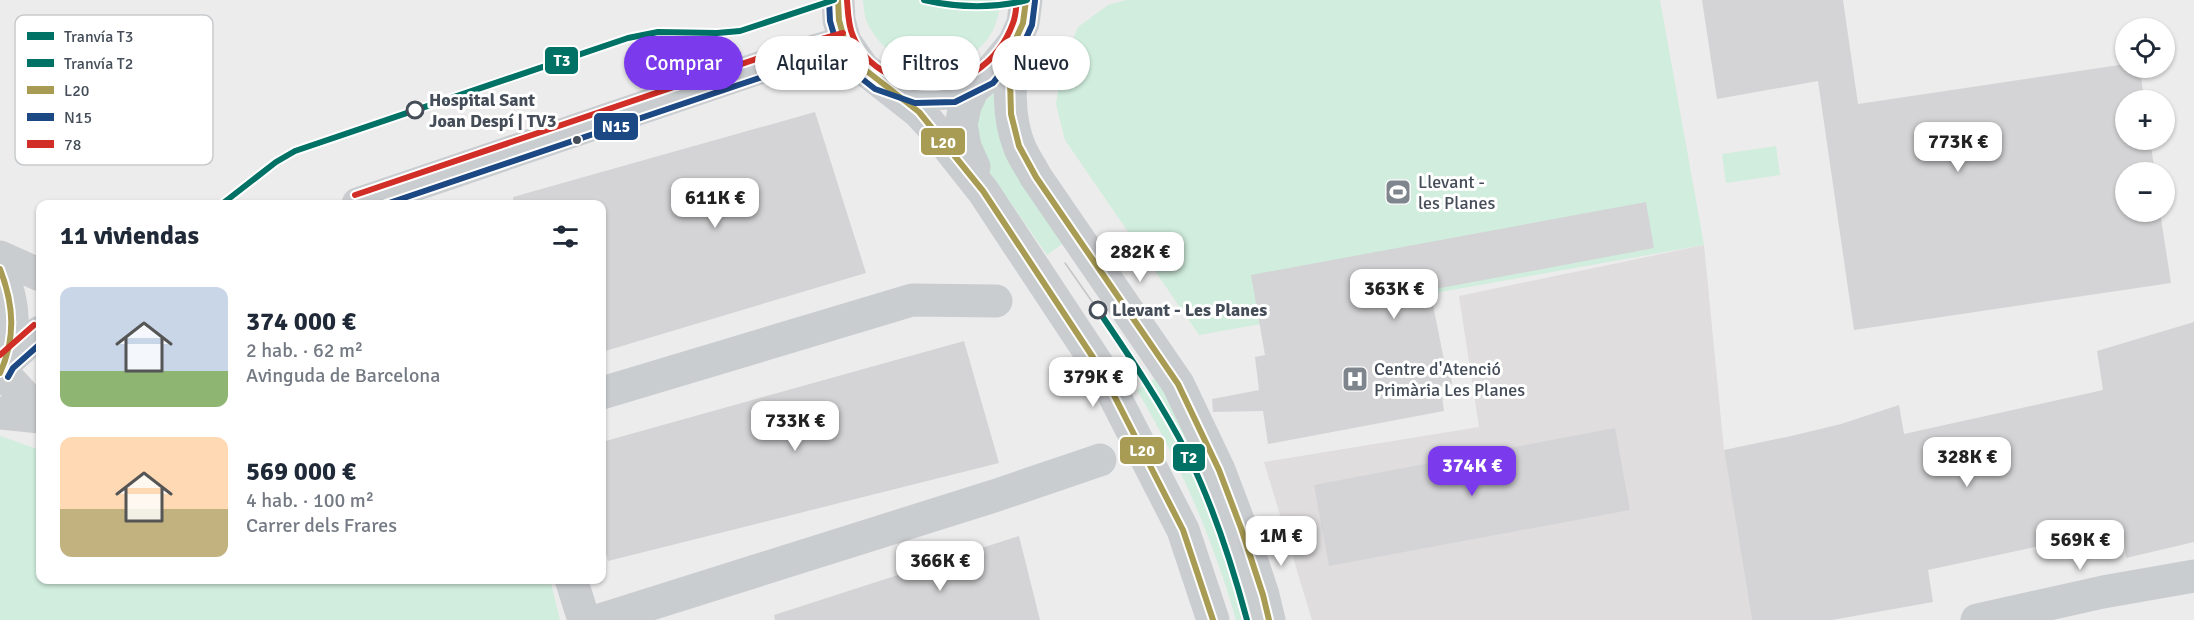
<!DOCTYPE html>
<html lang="es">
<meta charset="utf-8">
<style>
body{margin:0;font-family:Signika,sans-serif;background:#f2f2f3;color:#1f2937;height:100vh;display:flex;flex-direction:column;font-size:22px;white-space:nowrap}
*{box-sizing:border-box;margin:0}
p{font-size:20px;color:#747a83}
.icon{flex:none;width:33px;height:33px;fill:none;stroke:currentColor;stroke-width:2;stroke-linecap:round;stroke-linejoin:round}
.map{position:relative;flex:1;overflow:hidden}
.side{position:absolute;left:36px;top:200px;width:570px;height:384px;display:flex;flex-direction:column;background:#fff;border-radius:12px;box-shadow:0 2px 4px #0004}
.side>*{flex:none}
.banner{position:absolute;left:624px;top:36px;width:570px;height:54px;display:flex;gap:12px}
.buttons{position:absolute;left:2115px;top:18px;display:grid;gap:12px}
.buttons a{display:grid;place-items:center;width:60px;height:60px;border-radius:50%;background:#fff;box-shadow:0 2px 4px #0004;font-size:30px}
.price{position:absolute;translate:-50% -51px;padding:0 14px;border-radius:12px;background:#fff;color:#222;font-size:20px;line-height:39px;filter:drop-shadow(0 2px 3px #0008)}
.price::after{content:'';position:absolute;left:50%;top:36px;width:18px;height:14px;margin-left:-9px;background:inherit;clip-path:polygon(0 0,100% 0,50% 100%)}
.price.active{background:#7c3aed;color:#fff}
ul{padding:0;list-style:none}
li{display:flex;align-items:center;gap:18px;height:150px;padding:0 24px}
li span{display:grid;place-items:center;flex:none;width:168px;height:120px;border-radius:12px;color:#555}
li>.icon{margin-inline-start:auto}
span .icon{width:72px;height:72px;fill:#fffc;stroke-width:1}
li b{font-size:26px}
h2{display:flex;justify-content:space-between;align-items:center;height:72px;padding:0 24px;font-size:26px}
.chip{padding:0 21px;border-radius:27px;background:#fff;box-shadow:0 2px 4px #0004;font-size:21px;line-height:54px}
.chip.active{background:#7c3aed;color:#fff}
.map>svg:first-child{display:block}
.education{fill:#dfddde}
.green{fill:#d0eddd}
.building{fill:#d4d4d6}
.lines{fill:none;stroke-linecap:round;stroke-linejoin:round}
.minor{stroke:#cacdd0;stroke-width:33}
.tram{stroke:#c3c5c7;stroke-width:1.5}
.bus-1-casing{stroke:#fff;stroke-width:10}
.bus-2-casing{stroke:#fff;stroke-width:10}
.bus-3-casing{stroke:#fff;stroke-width:10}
.bus-1{stroke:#a89b53;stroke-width:6}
.bus-2{stroke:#1c4883;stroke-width:6}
.bus-3{stroke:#d02e26;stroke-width:6}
.tram-1-casing{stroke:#fff;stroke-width:10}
.tram-2-casing{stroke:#fff;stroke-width:10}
.tram-1{stroke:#007165;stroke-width:6}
.tram-2{stroke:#007165;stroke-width:6}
.stop-dot{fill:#fff;stroke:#444d58;stroke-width:3}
.bus-dot{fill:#444d58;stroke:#fff;stroke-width:2}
.labels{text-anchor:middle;stroke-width:6;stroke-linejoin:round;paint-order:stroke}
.stop-label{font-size:18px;font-weight:bold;fill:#444d58;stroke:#fff;text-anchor:start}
.poi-label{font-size:18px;fill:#444d58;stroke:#fff;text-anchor:start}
.key{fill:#fff;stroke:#c7cacd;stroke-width:1.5}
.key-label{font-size:16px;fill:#444d58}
.line-badge{stroke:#fff;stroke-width:2}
.badge-label{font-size:16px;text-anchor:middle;font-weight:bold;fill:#fff}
</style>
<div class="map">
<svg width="2194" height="620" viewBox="0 0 2194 620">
<rect width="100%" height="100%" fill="#edecec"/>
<!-- education -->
<path class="education" d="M1704,245l20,205 28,170h-440l-48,-158 215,-35 -20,-131z"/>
<!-- green -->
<path class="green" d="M863,0h137c-1,73 -101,92 -133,22 -3,-6 -3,-15 -4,-22z
M1127,0h533l44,245 -505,90 -134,-195 -9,-36 5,-36 17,-41 30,-22z
M995,92l74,147 -22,16 -62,-89 -13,-37 10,-25z
M1776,146l4,29 -54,8 -4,-29z
M1160,375l25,47 74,198h-23c-23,-81 -56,-157 -99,-230z
M0,436l40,14v129h510l10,41h-560z"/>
<!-- building -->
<path class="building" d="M1702,0h141l15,104 268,-40v4h14l4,32h-18v40h24l5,32h-29v40h34l11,71 -317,47 -36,-249 -101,18z
M815,112l51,161 -264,79v-148h-88l-1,-7z
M1646,202l8,46 -224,42 14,70h5l3,24 -11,3 3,24 -176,33 -5,-33 -50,1 -1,-13 47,-9 -4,-33 10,-2 -14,-80z
M2194,322v220l-68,16 -3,-30 -195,42 5,32 -101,18h-80l-28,-170 67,-14 50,-12 58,-19 5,29 199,-44 -6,-39z
M964,341l35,122 -391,98 -6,-23v-96z
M1615,428l15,82 -301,56 -15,-81z
M1019,536l21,84h-265l-1,-5z"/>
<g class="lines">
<!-- minor -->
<path class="minor" d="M838,0l1,20 6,22 18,26 56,44 11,12 53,67 117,177 83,162 30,90
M1014,43c-4,34 -8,72 6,105 4,10 11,19 16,29l142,207 41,86 22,58 22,67 6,25
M889,85l26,9 38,-1 34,-17 27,-33 9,-20 3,-23
M974,167l-9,-20 -4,-22 4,-19 8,-17 14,-12
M358,204l428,-145 59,-17
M0,257l40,18
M0,269c15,34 18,71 0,104
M6,362l34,-30
M1,371l39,42
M602,393l310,-93 84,1
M0,413l40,4
M571,579l13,41
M600,620l394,-124 106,-36
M1977,620l126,-28 91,-16"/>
<!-- tram -->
<path class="tram" d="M1065,263l33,47"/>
<!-- bus-1 casing -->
<g class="bus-1-casing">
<path id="bus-1" d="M838,0l1,20 6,22 18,26 56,44 64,79 117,177 83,162 30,90
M1026,0l-3,23 -9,20 -4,36 1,35 8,32 17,31 142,207 41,86 22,58 22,67 6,25
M0,269c14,36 16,69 0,104"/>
</g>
<!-- bus-2 casing -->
<g class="bus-2-casing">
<path id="bus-2" d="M829,0l1,21 7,24 19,29 19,15 40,14 40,-1 38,-19 29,-36 10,-22 3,-24
M386,204l403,-136 58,-17
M8,377l5,-9 27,-24"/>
</g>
<!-- bus-3 casing -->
<g class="bus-3-casing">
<path id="bus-3" d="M847,0c1,12 1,25 6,36 8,21 26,35 46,43 5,2 12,5 17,6 43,7 83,-23 97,-62 3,-7 3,-16 4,-23
M355,195l428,-145 60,-17
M0,355l34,-30"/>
</g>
<!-- bus-1 -->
<use href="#bus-1" class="bus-1"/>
<!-- bus-2 -->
<use href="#bus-2" class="bus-2"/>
<!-- bus-3 -->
<use href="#bus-3" class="bus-3"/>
<!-- tram-1 casing -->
<g class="tram-1-casing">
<path id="tram-1" d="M924,0c35,8 68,9 103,0
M222,204l54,-42 19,-11 333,-113 30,-6 59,1 23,-2 94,-31"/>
</g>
<!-- tram-2 casing -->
<g class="tram-2-casing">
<path id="tram-2" d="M1098,310c32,47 64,94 90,145 26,53 44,109 59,165"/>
</g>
<!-- tram-1 -->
<use href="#tram-1" class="tram-1"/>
<!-- tram-2 -->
<use href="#tram-2" class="tram-2"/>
</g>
<!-- icons -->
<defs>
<g id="stadium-square" transform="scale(1.35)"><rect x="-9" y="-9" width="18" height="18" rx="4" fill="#7f858c" stroke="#fff"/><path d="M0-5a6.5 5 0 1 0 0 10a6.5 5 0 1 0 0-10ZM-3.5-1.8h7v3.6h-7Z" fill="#fff"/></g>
<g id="hospital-square" transform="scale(1.35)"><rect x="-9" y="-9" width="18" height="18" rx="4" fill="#7f858c" stroke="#fff"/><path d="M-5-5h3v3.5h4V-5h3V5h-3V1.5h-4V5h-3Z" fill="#fff"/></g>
</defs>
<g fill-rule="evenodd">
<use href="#stadium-square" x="1398" y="192"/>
<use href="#hospital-square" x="1355" y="379"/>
</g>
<!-- markers -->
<g class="stop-dot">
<circle cx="415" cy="110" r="8"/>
<circle cx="1098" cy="310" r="8"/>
</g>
<circle class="bus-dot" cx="577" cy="140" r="5"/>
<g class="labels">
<!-- stop labels -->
<g class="stop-label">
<text x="429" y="106">Hospital Sant<tspan x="429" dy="21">Joan Despí | TV3</tspan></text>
<text x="1112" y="316">Llevant - Les Planes</text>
</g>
<!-- poi labels -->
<g class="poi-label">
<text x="1418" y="188">Llevant -<tspan x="1418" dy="21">les Planes</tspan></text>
<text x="1374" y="375">Centre d'Atenció<tspan x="1374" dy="21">Primària Les Planes</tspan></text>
</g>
</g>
<!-- legend -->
<rect x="15" y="15" width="198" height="150" rx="9" class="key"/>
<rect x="27" y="32" width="27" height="8" fill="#007165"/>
<rect x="27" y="59" width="27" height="8" fill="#007165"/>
<rect x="27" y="86" width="27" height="8" fill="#a89b53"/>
<rect x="27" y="113" width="27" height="8" fill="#1c4883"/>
<rect x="27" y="140" width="27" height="8" fill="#d02e26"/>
<g class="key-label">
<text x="64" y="42">Tranvía T3</text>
<text x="64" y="69">Tranvía T2</text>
<text x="64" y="96">L20</text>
<text x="64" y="123">N15</text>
<text x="64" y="150">78</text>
</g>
<g class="line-badge">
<rect x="544" y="46" width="35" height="29" rx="6" fill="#007165"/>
<rect x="593" y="112" width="46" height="29" rx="6" fill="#1c4883"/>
<rect x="920" y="127" width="46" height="29" rx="6" fill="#a89b53"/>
<rect x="1119" y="436" width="46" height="29" rx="6" fill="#a89b53"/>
<rect x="1172" y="443" width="34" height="29" rx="6" fill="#007165"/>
</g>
<g class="badge-label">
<text x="562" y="66">T3</text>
<text x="616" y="132">N15</text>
<text x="943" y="148">L20</text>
<text x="1142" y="456">L20</text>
<text x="1189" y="463">T2</text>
</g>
</svg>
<div class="buttons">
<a><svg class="icon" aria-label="locate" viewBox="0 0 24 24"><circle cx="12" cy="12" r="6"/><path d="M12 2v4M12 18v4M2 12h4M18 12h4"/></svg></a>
<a>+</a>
<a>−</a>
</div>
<b class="price" style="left:1958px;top:173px">773K €</b>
<b class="price" style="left:715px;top:229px">611K €</b>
<b class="price" style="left:1140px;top:283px">282K €</b>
<b class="price" style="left:1394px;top:320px">363K €</b>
<b class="price" style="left:1093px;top:408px">379K €</b>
<b class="price" style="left:795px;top:452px">733K €</b>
<b class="price" style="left:1967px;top:488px">328K €</b>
<b class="price active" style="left:1472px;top:497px">374K €</b>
<b class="price" style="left:1281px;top:567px">1M €</b>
<b class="price" style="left:2080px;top:571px">569K €</b>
<b class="price" style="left:940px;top:592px">366K €</b>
<div class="banner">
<a class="chip active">Comprar</a>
<a class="chip">Alquilar</a>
<a class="chip">Filtros</a>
<a class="chip">Nuevo</a>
</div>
<section class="side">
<h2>11 viviendas<svg class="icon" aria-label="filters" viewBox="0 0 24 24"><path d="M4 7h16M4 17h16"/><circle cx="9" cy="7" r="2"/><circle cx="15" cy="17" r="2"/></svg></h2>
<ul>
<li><span style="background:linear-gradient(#c9d6e8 70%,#8fb573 0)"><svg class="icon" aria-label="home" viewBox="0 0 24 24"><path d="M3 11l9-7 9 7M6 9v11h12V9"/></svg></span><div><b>374 000 €</b><p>2 hab. · 62 m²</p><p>Avinguda de Barcelona</p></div></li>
<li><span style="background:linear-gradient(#ffd9b3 60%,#c2b280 0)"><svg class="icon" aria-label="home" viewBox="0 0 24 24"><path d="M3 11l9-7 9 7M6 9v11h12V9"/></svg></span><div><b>569 000 €</b><p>4 hab. · 100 m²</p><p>Carrer dels Frares</p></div></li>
</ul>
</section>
</div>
